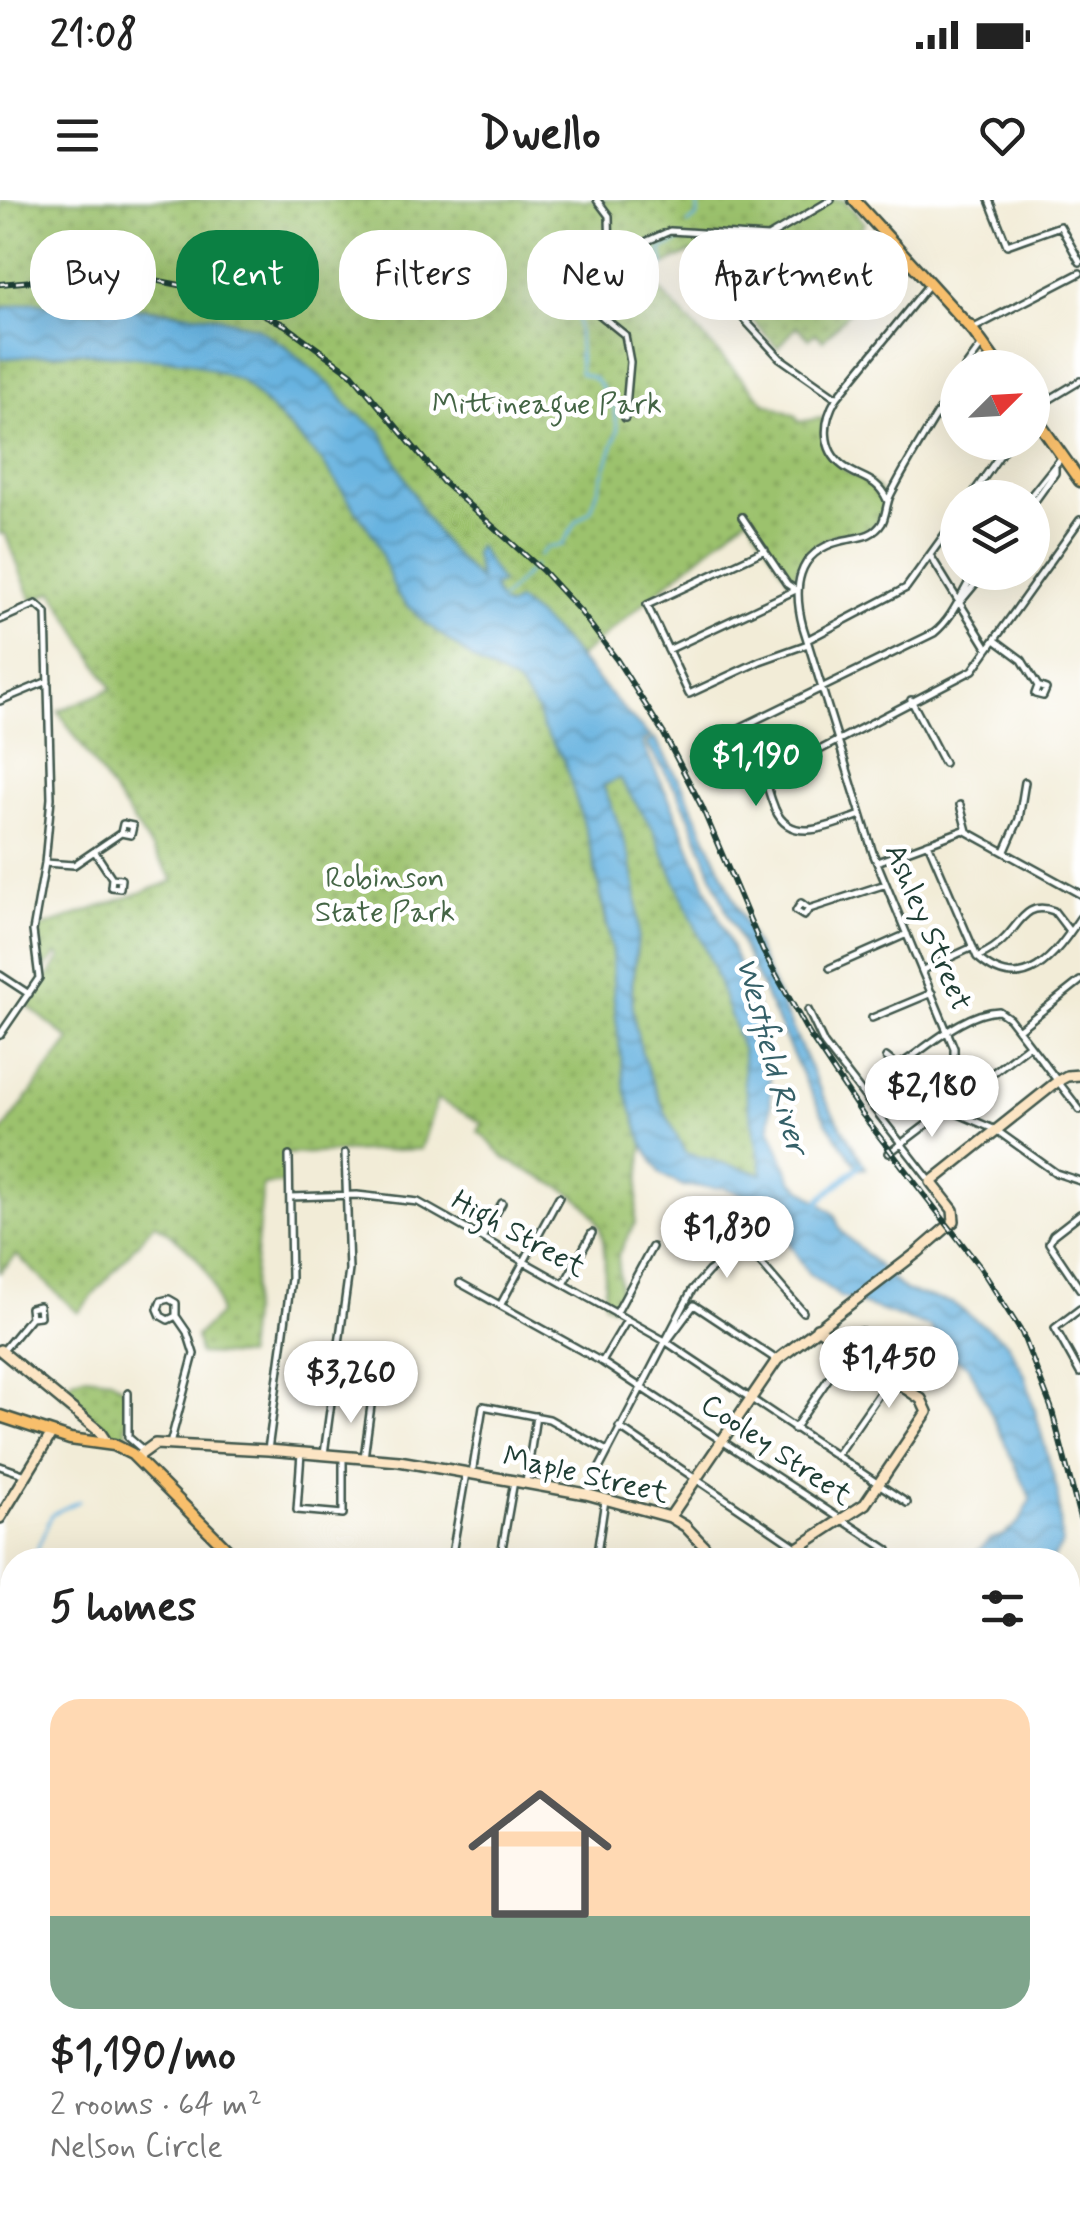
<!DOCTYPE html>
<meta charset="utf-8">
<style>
body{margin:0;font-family:Mynerve,sans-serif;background:#f2f2f2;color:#222;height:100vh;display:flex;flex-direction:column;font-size:38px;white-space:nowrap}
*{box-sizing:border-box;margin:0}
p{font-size:32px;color:#767676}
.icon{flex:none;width:55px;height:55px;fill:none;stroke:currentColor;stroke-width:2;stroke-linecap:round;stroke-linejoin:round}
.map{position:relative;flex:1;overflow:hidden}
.side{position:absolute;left:0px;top:1348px;width:1080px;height:672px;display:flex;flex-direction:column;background:#fff;border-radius:40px 40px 0 0;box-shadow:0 10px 40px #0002}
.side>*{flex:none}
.top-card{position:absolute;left:30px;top:30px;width:1020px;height:90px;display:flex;gap:20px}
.needle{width:65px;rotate:66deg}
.controls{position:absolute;left:940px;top:150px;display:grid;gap:20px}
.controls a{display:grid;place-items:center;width:110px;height:110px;border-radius:50%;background:#fff;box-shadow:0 10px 40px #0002;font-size:50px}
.price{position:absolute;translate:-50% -85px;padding:0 22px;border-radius:35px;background:#fff;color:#222;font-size:32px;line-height:65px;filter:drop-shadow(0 2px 5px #0008)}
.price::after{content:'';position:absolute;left:50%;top:60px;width:30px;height:22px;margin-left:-15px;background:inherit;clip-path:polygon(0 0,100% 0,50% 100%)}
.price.current{background:#0b8043;color:#fff}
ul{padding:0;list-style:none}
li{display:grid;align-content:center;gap:20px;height:530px;padding:0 50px}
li+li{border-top:2px solid #e0e0e0}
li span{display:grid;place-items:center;height:310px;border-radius:30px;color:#555}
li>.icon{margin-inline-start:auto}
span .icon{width:180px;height:180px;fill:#fffc;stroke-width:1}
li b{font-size:42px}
h2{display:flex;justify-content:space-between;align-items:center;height:120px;padding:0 50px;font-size:42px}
.pill{padding:0 35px;border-radius:40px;background:#fff;box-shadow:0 10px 40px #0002;font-size:35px;line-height:90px}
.pill.current{background:#0b8043;color:#fff}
.status{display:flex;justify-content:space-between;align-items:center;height:70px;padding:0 50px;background:#fff;direction:ltr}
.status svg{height:28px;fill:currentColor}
header{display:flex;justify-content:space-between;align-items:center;height:130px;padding:0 50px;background:#fff;font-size:45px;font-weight:800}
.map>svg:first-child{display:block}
.park{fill:url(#park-dots);stroke:#5e8050;stroke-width:2.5}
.water{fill:url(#water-waves);stroke:#43788a;stroke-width:2.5;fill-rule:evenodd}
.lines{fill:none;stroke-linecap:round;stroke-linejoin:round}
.stream{stroke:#67b3e0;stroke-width:2.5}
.canal{stroke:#67b3e0;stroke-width:5}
.street-casing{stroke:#3f574c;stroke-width:10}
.secondary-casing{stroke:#3f574c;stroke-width:14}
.primary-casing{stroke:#3f574c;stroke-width:15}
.street{stroke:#fff;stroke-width:5}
.secondary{stroke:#fce5c4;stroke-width:9}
.primary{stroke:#f8bf6c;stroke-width:10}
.rail-casing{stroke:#1f3d34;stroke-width:6}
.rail{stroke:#fff;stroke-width:2.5;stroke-dasharray:8;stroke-linecap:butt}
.labels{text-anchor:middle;stroke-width:9;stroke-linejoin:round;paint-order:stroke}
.park-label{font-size:30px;fill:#446545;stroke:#fff}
.street-label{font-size:30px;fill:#1f3d34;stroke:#fff}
.water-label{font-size:32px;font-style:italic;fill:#356068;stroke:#fff}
</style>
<div class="status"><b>21:08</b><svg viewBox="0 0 49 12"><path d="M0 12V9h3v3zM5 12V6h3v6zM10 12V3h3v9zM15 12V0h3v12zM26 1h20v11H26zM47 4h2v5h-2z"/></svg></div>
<header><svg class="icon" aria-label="menu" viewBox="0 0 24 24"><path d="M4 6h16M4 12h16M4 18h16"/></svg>Dwello<svg class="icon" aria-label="heart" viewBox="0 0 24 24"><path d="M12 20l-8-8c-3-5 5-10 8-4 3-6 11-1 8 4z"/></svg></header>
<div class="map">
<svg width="1080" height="2018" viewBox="0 0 1080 2018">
<defs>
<pattern id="park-dots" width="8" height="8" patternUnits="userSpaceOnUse" patternTransform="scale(2.5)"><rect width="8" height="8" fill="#9cc26d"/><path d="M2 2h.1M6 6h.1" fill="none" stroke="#7f9f5a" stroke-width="1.8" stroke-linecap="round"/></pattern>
<pattern id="water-waves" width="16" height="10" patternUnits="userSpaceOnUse" patternTransform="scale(2.5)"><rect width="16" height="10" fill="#67b3e0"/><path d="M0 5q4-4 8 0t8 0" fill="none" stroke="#5493b6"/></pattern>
</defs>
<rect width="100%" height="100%" fill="#fff"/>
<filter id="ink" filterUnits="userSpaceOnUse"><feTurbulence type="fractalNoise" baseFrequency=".01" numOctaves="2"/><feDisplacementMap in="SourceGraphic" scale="20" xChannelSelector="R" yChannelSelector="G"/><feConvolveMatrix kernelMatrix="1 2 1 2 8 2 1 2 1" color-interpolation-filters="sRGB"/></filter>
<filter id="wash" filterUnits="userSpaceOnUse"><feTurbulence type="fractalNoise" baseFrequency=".0048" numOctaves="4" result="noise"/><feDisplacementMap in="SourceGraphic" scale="40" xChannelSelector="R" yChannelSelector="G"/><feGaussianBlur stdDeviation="2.25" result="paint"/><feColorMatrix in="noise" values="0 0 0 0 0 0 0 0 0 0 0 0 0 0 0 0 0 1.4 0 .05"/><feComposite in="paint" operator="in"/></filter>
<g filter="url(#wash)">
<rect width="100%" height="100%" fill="#f2ecd7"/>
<!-- park -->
<path class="park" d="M0,0h844l21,23 -16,20 6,8 17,-20 4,4 -16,22 20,22 -57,61 -8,-7 -6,6 -12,-13 -19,22 -46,-51 -2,-12 -13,-4 -26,-29 -46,22 120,129 31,13 2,6 25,-4c-2,26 8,48 32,58 7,3 17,6 22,11 12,14 5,32 -7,42 -11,5 -22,3 -34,6 -24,7 -36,25 -45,48l-43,-67 -169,141 -23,-24 -55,-29 -9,-18 9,-4 -27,-29 8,30 -35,-36 -22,-31 -45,-86 -30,-21 -15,-20 -50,-43 -30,-19 -85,-17 -58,-4 -23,6 -56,-10 -33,6z
M75,152l113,9 53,19 81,81 54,78 20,54 25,26 60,46 36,19 21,28 4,15 22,33 25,81 23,111 2,48 11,88 18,56 -8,79 -17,32 2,39 -7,13 -8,-4c-1,-23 2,-56 -6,-78 -14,-35 -64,-47 -93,-66 -11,-8 -16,-20 -28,-27l4,-9 -45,-24 -16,50 -136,5v29l-22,2 -17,171 -47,-2 -3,-18 23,-22c-5,-47 -27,-64 -64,-91l-77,90 -61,-58 -17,17v-137l70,-95 -42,-34 33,-48 -3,-4 -16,17 -3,-43 135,-47 -116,-170 54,-22 -59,-98 -21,10 -27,-68 -5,1v-175z
M619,577l33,50 60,137 31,87 1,32 20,91 -79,-21c-24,-49 -52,-103 -53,-159 0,-20 6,-41 6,-61 2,-54 -15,-99 -35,-148z
M84,1176l27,3 17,14 -2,45h-9l-56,-45 13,-14z
M503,2008h259l9,10h-268z"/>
<!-- water -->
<path class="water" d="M33,102l56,10 23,-6 101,10 42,11 30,19 50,43 15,20 30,21 45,86 22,31 33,34 -6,-28 4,-7 23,37 -8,4 8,17 8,3 8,-6c53,37 86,93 134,136l-9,4 1,4 29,60 84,201 15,80 -1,41 22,54 42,33 7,17 64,60 47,12 55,39 18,33 33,118 4,52 -11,15h-23l-1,-7 -18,7h-40l21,-21 14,-4 16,-14 11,-22 -62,-133 -20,-10 -19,-29 -90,-30 -32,-24 -43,-69 -39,-16 -43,-2 -22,-12 -18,-30 -18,-55 -11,-89 -2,-48 -8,-46 -15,-65 -25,-81 -22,-33 -4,-15 -21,-28 -36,-19 -60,-46 -25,-26 -20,-54 -54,-78 -39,-40 -42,-41 -53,-19 -113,-9 -75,7v-51zM619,578l33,49 60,137 31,87 1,32 19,91 -78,-21c-24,-49 -52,-103 -53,-159 -1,-20 5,-41 6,-61 2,-53 -14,-99 -35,-147z
M655,539l29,49 139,308 43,72 -7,1 -32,-46 -23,-44 -78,-169 -36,-92 -13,-27 -31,-48z
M1068,1420l12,37v66l-12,21z"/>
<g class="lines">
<!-- stream -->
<path class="stream" d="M688,24l10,-8v-16
M583,98l9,-7c42,14 42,2 72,-26l-4,-16 15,-5 7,-6
M539,356l7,-8 16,-3 15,-24 14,-11 27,-79 -5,-28 -18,-24 -15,-6 -3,-68 3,-2
M500,401l34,-35
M37,1360l1,-13 14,-33 27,-13
M0,1647l12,-14
M0,2013l9,5"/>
<!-- canal -->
<path class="canal" d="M818,1010l2,-10 41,-36"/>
</g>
</g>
<g filter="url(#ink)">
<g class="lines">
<!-- street casing -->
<g class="street-casing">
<path id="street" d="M597,0l12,16 1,41
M989,0l18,45 53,-19 20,36
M719,92l61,66 57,40
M974,128l106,-55
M965,168l16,-22
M1032,210l48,-29
M625,218l5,-56 -5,-27 -63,-51 -25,-10 -1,-5 3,-5 63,-3 68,-30 98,6 63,-37
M970,298l39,-56
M1029,298l32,-40
M887,300c-10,-23 -27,-21 -44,-34 -22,-17 -20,-45 -7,-67l95,-117
M1032,305l23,-32v-6
M742,317l45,67 9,6
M765,350l-118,55 42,89 71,-33 48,-17
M930,355l58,94
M961,401l24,-29
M0,420l36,-16 10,9 5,185 -6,65 -12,68 6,47 -39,57
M807,440l99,-52 52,-72
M995,440l27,20 16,26 8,3 -3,7 -8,-2 3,-8
M668,450l128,-60
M911,500l33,63
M0,501l48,-20
M719,538l-8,-2 -2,7 7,2 3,-7 215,-105c20,-16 27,-40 41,-61
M960,605l7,26
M861,615c-30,10 -70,31 -86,-6 -4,-10 -8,-20 -9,-31l207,-108 107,-150
M928,643l49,114
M1005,651l14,-32 6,-37
M95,652l17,26 9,1 -1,9 -9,-1 1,-9
M877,662l87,-32 116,64
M45,663l29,2 47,-32 10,2 2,-9 -10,-2 -2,9
M809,709l-5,7 -8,-5 5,-8 8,6 77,-25
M1070,732l-16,-21c-26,-10 -33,10 -48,26 -8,9 -18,15 -29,20 47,42 78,-2 103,-39
M830,768l77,-34
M923,770l50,-23
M0,775l29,19
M808,810l16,34 107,138
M872,818l60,-25
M1018,830l62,-49
M886,857l10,8 5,-1c28,-18 64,-52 98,-53l10,7 71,92
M972,889l57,-44
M947,909l-6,-22 13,-24v-15l-81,-195 -70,-226c-10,-38 -8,-75 38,-86 15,-4 32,-3 41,-18 5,-10 4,-20 9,-29 20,-39 44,-76 67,-114
M947,909l49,21 60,43 24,8
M889,953l58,-44
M290,997l67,-2 61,7 247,139 242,162
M1080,1014l-27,21 -4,8 31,46
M482,1038l20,-35
M747,1047l56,65
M460,1083l142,79 286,188
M564,1084l28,-51
M501,1104l58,-107
M1080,1109l-25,19 25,45
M616,1114l36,-67
M668,1140l26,-35 83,55
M2,1152l29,-35 9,-1 -1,-10 -9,2 1,9
M602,1162l25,-42
M128,1193v44l15,13
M619,1227l179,121
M794,1229l67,-98 42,29
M170,1244l24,-90 -7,-22 -11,-16v-13l-7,-4 -8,2 -3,8 3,7 7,4 8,-4
M268,1250l23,-171 -2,-123
M301,1253l-4,57 46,4v-58
M324,1254l25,-184 -4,-117
M836,1256l77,-111
M364,1258l8,-60
M0,1266l26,9
M472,1274l11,-68 66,13 58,32
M526,1282l10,-66
M586,1294l106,-204 17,-19 50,-33c-8,-21 -36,-25 -57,-24
M451,1360l15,-87
M500,1360l14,-79
M596,1360l9,-60
M1068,1624l12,6
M0,1712l12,-4
M1068,1814l12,8
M167,2008l62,10
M83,2016v-8
M33,2018v-10
M285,2018l2,-10
M787,2018l4,-10
M824,2018l2,-10
M868,2018l2,-10
M928,2018l2,-10
M977,2018l1,-10
M1025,2018l1,-10"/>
</g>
<!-- secondary casing -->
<g class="secondary-casing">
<path id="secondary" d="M0,1150l99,81 8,12
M137,1257l18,-13 113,6 131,11 115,20 72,13 84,23 15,9 19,20 6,14
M670,1317l107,-157 141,-108 36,-31 -1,-11 -22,-28 127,-101 9,-5 13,-1
M0,1318l52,-85
M779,1360l86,-56 62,-92 -6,-13 -104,-71
M1068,1570l12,-10
M0,1867l12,-3
M398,2018l4,-10"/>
</g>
<!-- primary casing -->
<g class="primary-casing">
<path id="primary" d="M854,0l118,130
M969,125l31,43
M1032,213l48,68
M0,1216l70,23 44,6 18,9 106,106
M773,2008l9,10"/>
</g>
<!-- street -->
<use href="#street" class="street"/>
<!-- secondary -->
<use href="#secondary" class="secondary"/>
<!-- primary -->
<use href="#primary" class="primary"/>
<!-- rail casing -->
<g class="rail-casing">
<path id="rail" d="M0,84l88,-8 51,1 56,11 47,16 43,21 67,49 91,108 99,88 38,41 37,49 47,74 38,73 61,144 46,83 53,80 118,153 42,66 29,74 29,111"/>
</g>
<!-- rail -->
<use href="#rail" class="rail"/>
</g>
</g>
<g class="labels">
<!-- park labels -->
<g class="park-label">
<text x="547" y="213">Mittineague Park</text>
<text x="385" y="687">Robinson<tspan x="385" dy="34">State Park</tspan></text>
</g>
<!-- street labels -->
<g class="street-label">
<text transform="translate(929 727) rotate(67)" y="10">Ashley Street</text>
<text transform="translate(519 1033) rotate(29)" y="10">High Street</text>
<text transform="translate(777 1249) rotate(34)" y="10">Cooley Street</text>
<text transform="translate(586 1274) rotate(13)" y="10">Maple Street</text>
</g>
<!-- water labels -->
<g class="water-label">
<text transform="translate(773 855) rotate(75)" y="11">Westfield River</text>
</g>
</g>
</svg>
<div class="controls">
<a><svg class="needle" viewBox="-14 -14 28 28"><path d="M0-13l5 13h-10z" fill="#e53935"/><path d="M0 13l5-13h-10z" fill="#767676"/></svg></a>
<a><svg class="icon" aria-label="layers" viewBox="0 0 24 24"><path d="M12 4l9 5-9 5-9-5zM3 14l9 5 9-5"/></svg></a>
</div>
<b class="price current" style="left:756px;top:609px">$1,190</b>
<b class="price" style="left:932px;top:940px">$2,180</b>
<b class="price" style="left:727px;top:1081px">$1,830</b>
<b class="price" style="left:889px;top:1211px">$1,450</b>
<b class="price" style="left:351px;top:1226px">$3,260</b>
<div class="top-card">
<a class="pill">Buy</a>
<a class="pill current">Rent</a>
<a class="pill">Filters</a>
<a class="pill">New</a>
<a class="pill">Apartment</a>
</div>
<section class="side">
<h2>5 homes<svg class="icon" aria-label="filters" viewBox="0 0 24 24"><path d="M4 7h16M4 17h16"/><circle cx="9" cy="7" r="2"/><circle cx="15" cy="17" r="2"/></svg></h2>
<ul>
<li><span style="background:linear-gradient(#ffd9b3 70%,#7fa58c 0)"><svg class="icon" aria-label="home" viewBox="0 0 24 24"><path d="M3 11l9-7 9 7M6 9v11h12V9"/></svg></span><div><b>$1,190/mo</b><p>2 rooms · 64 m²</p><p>Nelson Circle</p></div></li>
</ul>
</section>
</div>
